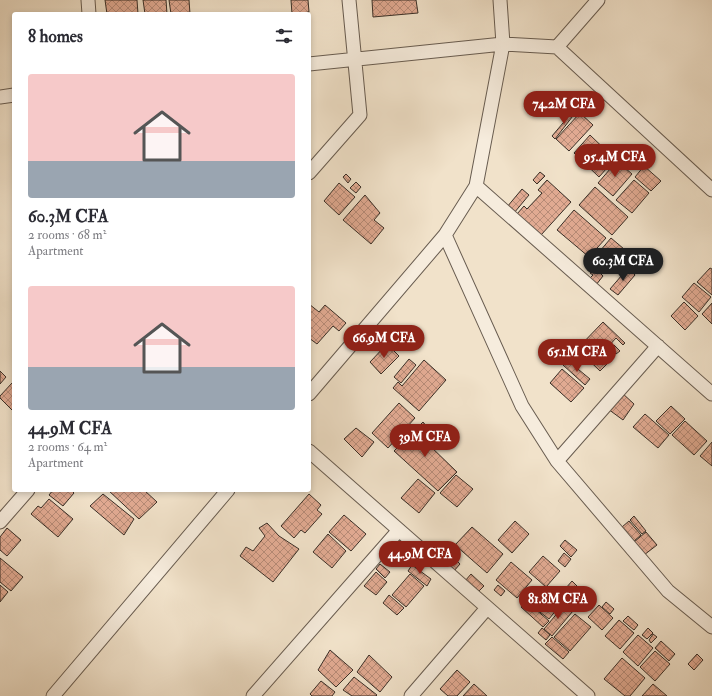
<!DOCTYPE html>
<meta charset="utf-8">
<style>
body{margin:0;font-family:"IM FELL Double Pica",serif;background:#f2f2f3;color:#2b2b33;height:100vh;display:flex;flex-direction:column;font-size:15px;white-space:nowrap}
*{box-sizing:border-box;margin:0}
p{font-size:13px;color:#7c7c81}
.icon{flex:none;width:22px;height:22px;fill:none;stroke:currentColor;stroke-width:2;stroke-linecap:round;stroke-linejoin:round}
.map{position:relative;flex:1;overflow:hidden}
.details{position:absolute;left:12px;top:12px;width:299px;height:480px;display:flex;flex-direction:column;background:#fff;border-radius:4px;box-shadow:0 2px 6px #0003}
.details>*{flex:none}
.price{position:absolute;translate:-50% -34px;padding:0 9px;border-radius:14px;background:#8f2418;color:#fff;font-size:13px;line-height:26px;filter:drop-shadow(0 1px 2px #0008)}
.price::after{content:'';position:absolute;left:50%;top:24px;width:12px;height:9px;margin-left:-6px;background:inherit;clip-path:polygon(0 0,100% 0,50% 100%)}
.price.selected{background:#222;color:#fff}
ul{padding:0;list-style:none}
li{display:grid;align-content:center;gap:8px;height:212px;padding:0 16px}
li span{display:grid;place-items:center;height:124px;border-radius:4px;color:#555}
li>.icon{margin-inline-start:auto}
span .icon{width:72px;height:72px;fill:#fffc;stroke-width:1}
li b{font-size:17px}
h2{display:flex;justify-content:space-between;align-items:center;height:48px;padding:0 16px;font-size:17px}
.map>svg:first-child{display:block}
.building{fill:url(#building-cross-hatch);stroke:#3a2f27}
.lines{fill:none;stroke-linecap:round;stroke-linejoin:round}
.minor-casing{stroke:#685c50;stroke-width:15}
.minor{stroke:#f6ecdd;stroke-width:13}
</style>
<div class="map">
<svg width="712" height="696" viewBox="0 0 712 696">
<defs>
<pattern id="building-cross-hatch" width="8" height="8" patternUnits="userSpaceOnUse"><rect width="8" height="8" fill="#e1aa92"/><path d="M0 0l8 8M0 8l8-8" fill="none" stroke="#b78b77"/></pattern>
</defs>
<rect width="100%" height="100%" fill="#f1e2ca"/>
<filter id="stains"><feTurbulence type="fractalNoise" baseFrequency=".005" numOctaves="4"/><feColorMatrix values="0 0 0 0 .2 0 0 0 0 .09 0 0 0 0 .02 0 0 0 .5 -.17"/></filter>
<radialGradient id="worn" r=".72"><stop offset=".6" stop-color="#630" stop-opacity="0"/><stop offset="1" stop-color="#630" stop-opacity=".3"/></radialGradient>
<!-- building -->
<path class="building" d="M105,0h32l1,14h-31z
M143,0h23l1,14h-22z
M169,0h20l1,14h-19z
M291,0h17l1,12 -17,2z
M372,0h44l2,13 -45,4z
M574,110l2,2 -21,27 -3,-3z
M580,113l13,12 -24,26 -13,-12z
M590,135l25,24 -16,18 -25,-24z
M627,144l9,9 -4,4 -9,-9z
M622,150l8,9 -6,6 -8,-9z
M617,161l15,13 -19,22 -15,-13z
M644,166l17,15 -10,10 -16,-14z
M540,172l5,4 -8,8 -4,-4z
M346,174l5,5 -3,4 -5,-6z
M547,180l24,22 -30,33 -24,-21 7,-8 3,3 15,-16 -4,-3z
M634,180l15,13 -17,20 -16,-13z
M356,182l5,5 -5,6 -6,-5z
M339,183l16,14 -16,18 -15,-14z
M595,187l33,30 -16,18 -33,-30z
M522,189l7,6 -15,18 -7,-6z
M365,195l15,18 -6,7 10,8 -13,16 -28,-24z
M574,210l32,28 -17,19 -32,-27z
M611,238l13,11 -21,25 -7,-7 3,-4 -5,-5z
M628,249l5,5 -13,15 -5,-4z
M632,257l11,10 -7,7 -11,-9z
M595,268l8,8 -7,9 -7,-6 4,-4 -3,-2z
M628,268l7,7 -17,20 -8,-6z
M710,268l2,1v26l-15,-13z
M694,283l17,14 -12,15 -17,-15z
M684,302l14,14 -13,14 -14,-14z
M712,303v21l-10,-10z
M309,304l10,8 6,-7 21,18 -7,8 -6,-5 -16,18 -8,-6z
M603,322l22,21 -2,2 -7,-7 -9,10 8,8 -15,15 -23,-22z
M387,344l12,12 -18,18 -11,-12z
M614,345l6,6 -4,3 -5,-5z
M409,359l7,6 -15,18 -7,-6z
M424,360l22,20 -27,31 -26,-23 5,-6 4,4z
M567,360l23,19 -5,6 -22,-20z
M562,369l22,19 -13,14 -21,-19z
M0,371l6,6 -6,7z
M12,383l2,3v26l-14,-14v-2z
M621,392l13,12 -11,16 -15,-11z
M399,403l16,15 -27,30 -16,-15z
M671,406l14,13 -15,15 -14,-13z
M645,414l24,21 -11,13 -25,-21z
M685,421l22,20 -13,14 -22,-20z
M423,422l8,10 -5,10 31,30 -19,19 -44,-40z
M356,428l18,14 -12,15 -18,-18z
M712,442v24l-12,-10z
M456,475l17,14 -16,18 -17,-14z
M418,479l17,14 -16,20 -18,-15z
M53,490h18l3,3 -11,13 -14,-11z
M108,490h36l13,12 -18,17z
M103,494l31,25 -10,16 -34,-29z
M309,494l12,11 -4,5 5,4 -17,19 -4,-3 -7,8 -13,-12z
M49,499l24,20 -15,18 -27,-23 7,-8 3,2z
M344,515l22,19 -15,17 -22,-19z
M634,516l12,15 -4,3 -12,-14z
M515,521l14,13 -17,19 -14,-13z
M629,521l12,14 -7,6 -12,-14z
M267,523l12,13 20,13 -26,33 -33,-26 6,-9 7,4 12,-15 -6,-8z
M472,527l31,27 -16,19 -32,-28z
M7,528l14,12 -14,16 -7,-6v-13z
M646,532l11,13 -13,10 -10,-13z
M328,534l18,17 -14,17 -19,-16z
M565,540l12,10 -6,7 -11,-11z
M449,553l11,11 -6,7 -12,-11z
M564,553l7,6 -6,8 -7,-6z
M543,556l17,15 -14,16 -17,-15z
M0,558l23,19 -12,14 -11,-9z
M511,562l21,18 -15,18 -21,-18z
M380,564l10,8 -5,6 -9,-9z
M412,565l19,14 -4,7 -19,-15z
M376,572l11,10 -11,13 -12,-9z
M410,574l14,12 -18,21 -14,-12z
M471,574l13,12 -6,6 -13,-11z
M572,581l6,6 -12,14 -7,-5z
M0,585l8,7 -8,10z
M498,585l7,6 -4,5 -7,-6z
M540,587l21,17 -12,15 -22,-17z
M389,595l15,13 -7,7 -14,-12z
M526,601l23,20 -6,6 -22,-20z
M606,602l8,7 -4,5 -8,-7z
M565,604l8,7 -21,25 -8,-7z
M599,605l14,13 -11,12 -14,-13z
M575,614l16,13 -21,24 -16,-14z
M628,616l10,9 -4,5 -11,-9z
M619,620l15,13 -14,16 -15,-13z
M542,628l8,7 -4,5 -8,-7z
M648,628l5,5 -6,6 -5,-4z
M653,634l4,3 -6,6 -2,-3z
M638,635l15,13 -15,18 -15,-14z
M552,637l17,15 -6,7 -18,-15z
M661,641l14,13 -6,7 -14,-13z
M330,650l23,20 -17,17 -18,-17z
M655,651l15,13 -15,17 -15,-14z
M697,654l6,6 -9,10 -6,-6z
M369,655l23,22 -12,15 -23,-20z
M622,658l23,20 -15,18h-5l-21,-17z
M457,670l13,12 -13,14h-9l-8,-7z
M354,677l23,18 -1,1h-24l-9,-6z
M321,681l14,11 -3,4h-20l-2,-2z
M474,684l13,12h-24z
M653,684l14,12h-25z"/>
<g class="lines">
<!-- minor casing -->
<g class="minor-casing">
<path id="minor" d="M88,0l1,14
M557,47l41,-47
M309,64l194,-20 54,3 155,143
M0,97l14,-2
M309,173l51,-58 -11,-115
M476,186l236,208
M445,235l77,171 35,55 111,130 44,36
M309,394l136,-159 31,-49 27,-142 -3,-44
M309,451l279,245
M557,461l101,-115
M0,522l28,-32
M53,696l175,-206
M253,696l146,-166
M411,696l76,-88"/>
</g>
<!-- minor -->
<use href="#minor" class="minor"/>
</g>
<rect width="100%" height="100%" filter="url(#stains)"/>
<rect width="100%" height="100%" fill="url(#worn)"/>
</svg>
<b class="price" style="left:564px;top:125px">74.2M CFA</b>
<b class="price" style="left:615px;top:178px">95.4M CFA</b>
<b class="price selected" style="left:623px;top:282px">60.3M CFA</b>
<b class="price" style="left:384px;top:359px">66.9M CFA</b>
<b class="price" style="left:577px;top:373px">65.1M CFA</b>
<b class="price" style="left:425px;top:458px">39M CFA</b>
<b class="price" style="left:420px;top:575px">44.9M CFA</b>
<b class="price" style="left:558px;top:620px">81.8M CFA</b>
<section class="details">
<h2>8 homes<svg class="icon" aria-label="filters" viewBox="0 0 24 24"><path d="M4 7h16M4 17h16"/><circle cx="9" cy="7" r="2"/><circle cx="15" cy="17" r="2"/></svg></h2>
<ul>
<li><span style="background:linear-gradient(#f6c9c9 70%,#9aa5b1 0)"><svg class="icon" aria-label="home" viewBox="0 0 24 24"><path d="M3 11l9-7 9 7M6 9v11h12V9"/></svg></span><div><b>60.3M CFA</b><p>2 rooms · 68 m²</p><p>Apartment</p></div></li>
<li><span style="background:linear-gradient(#f6c9c9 65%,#9aa5b1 0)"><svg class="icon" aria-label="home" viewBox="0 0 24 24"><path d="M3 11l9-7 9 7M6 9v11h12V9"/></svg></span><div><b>44.9M CFA</b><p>2 rooms · 64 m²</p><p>Apartment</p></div></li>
</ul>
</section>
</div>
